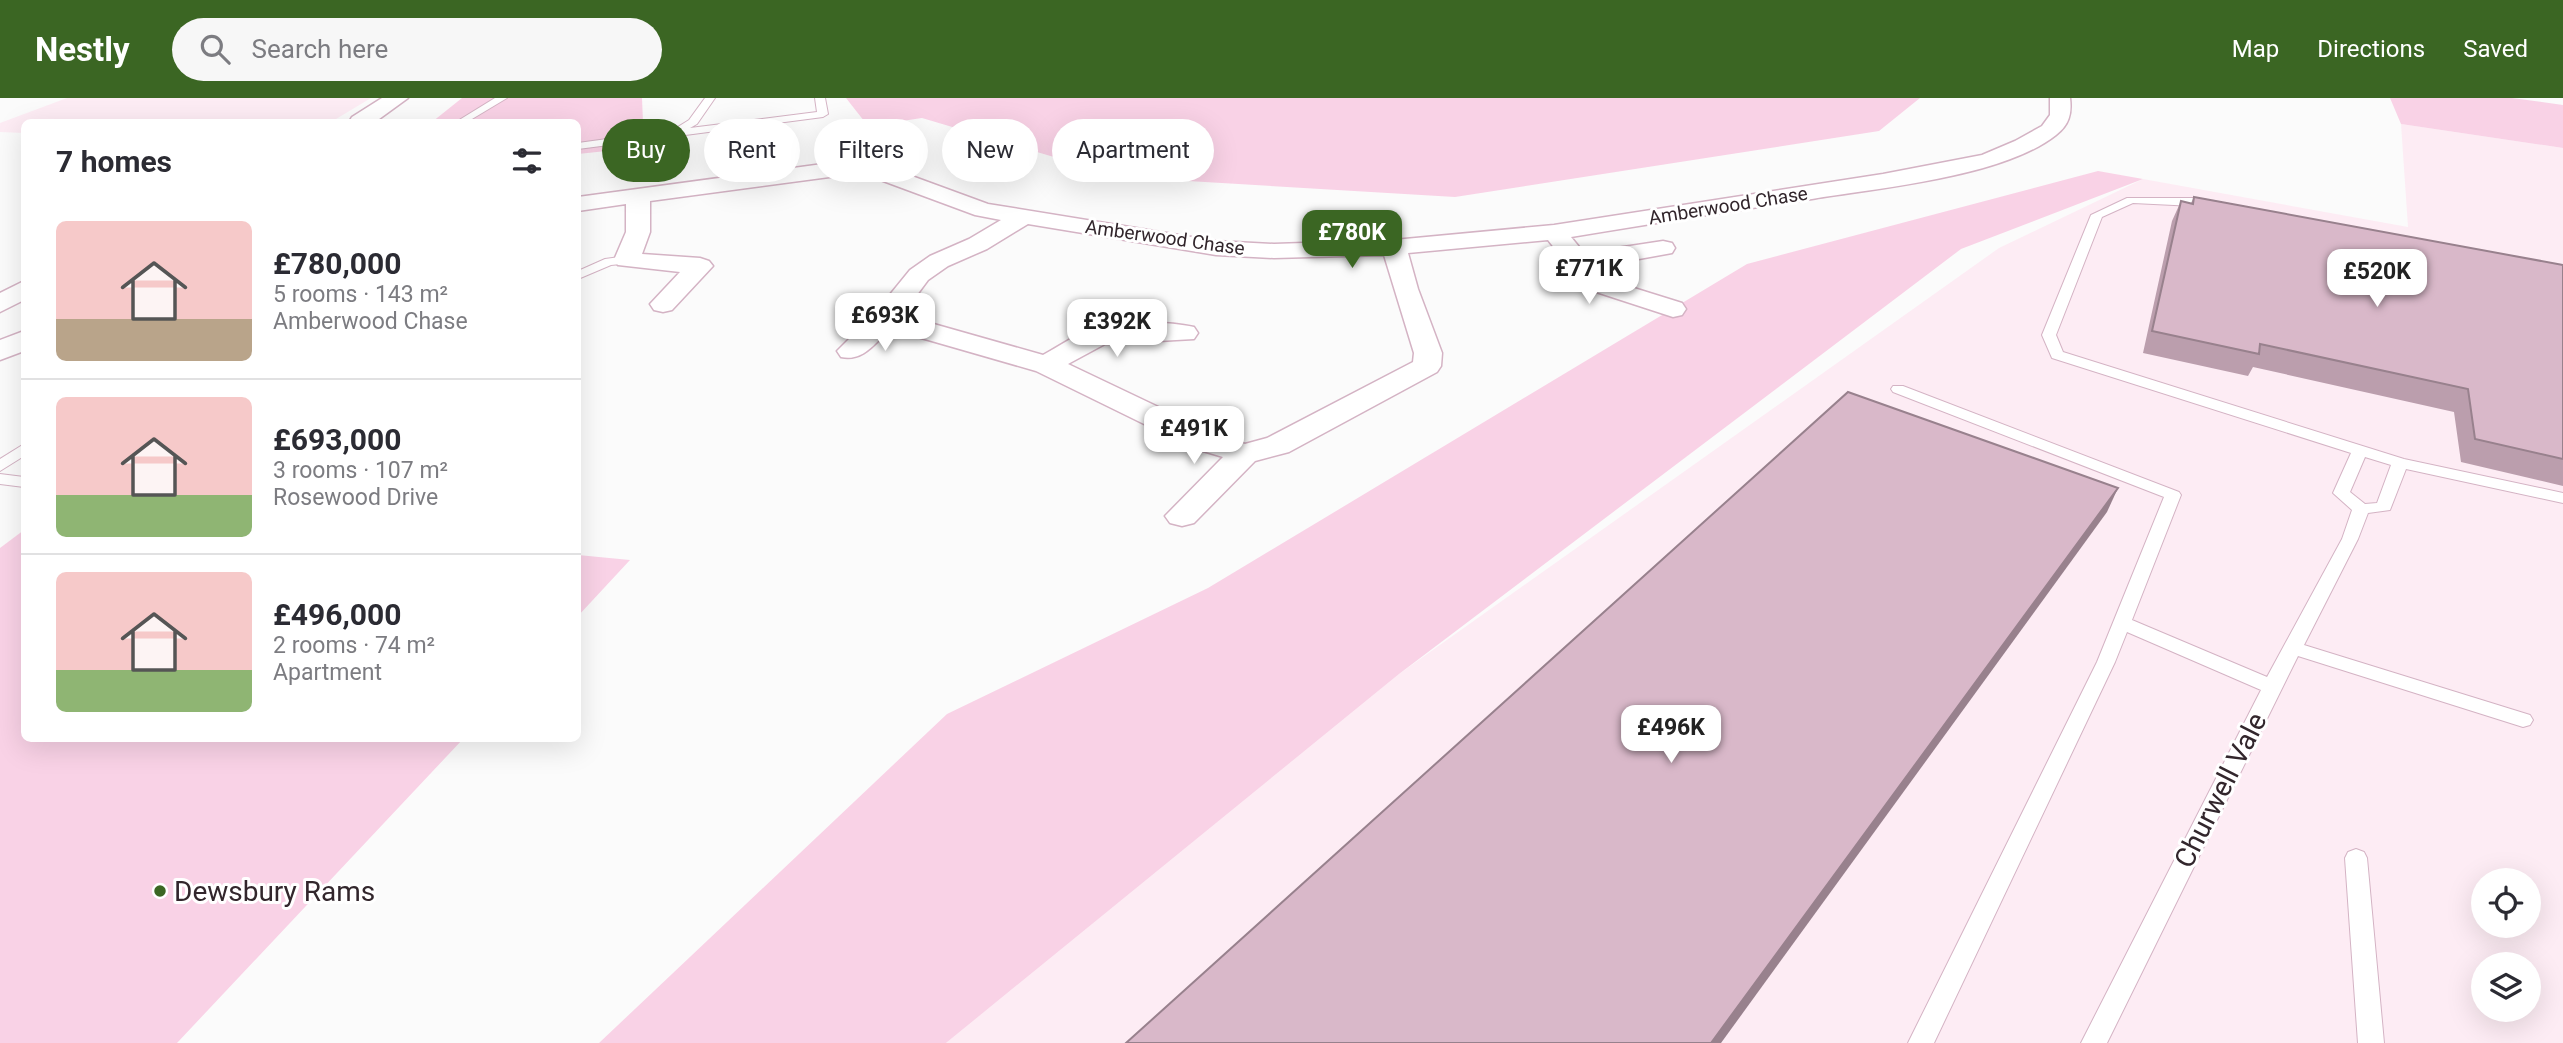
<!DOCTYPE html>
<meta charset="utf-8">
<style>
body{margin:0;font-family:Roboto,sans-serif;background:#f7f7f7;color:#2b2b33;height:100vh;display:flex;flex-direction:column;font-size:26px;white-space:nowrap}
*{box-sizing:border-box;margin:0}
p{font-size:23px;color:#7c7c81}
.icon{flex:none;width:38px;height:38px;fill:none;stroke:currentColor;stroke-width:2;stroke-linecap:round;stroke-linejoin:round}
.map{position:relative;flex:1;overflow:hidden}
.panel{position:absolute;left:21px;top:21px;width:560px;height:623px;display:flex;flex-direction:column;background:#fff;border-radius:10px;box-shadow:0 7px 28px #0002}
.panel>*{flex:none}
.hud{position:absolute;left:602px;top:21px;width:665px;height:63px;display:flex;gap:14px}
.tools{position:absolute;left:2471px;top:770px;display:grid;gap:14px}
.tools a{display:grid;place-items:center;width:70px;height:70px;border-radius:50%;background:#fff;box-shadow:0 7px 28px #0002;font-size:35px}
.price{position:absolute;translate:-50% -60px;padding:0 16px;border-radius:14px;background:#fff;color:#222;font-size:23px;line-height:46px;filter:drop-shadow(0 2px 4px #0008)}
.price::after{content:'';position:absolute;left:50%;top:42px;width:21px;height:16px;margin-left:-10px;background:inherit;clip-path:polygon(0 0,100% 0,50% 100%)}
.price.active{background:#3b6623;color:#fff}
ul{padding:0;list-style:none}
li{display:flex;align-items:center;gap:21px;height:175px;padding:0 35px}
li+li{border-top:2px solid #e1e1e2}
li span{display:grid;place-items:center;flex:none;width:196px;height:140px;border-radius:10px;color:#555}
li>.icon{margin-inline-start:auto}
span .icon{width:84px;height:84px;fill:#fffc;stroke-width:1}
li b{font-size:30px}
h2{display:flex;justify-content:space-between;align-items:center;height:84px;padding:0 35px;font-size:30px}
.chip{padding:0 24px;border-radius:32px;background:#fff;box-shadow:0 7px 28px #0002;font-size:24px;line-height:63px}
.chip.active{background:#3b6623;color:#fff}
header{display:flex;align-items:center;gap:42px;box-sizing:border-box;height:98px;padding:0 35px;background:#3b6623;color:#fff}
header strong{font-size:33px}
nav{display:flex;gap:38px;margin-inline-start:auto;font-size:24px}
.search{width:490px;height:63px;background:#f7f7f7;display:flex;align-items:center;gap:18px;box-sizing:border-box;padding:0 24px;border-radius:38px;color:#7c7c81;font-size:26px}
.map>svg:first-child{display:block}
.built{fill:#fdecf4;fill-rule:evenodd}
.green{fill:#f9d2e6}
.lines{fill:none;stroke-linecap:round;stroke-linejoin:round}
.lane-casing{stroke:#d4b3c4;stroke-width:2}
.street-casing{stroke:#d4b3c4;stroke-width:3}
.secondary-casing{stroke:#d4b3c4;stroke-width:3}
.lane{fill:#fff;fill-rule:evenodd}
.street{fill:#fff;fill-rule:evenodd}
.secondary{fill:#fff;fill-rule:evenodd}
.wall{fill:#bb9ead}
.shaded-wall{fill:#98818d}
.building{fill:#d9b8c9;stroke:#98818d;stroke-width:2}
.poi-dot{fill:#3b6623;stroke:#fff;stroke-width:2.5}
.labels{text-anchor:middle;stroke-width:6;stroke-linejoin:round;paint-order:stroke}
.far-street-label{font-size:19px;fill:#32262c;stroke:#fff}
.near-street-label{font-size:28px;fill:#32262c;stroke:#fff}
.near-poi-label{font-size:28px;fill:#32262c;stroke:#fff;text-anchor:start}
</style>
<header>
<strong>Nestly</strong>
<div class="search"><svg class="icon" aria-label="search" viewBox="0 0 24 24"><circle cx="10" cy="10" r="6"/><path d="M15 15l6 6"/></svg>Search here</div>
<nav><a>Map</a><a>Directions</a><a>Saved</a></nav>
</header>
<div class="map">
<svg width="2563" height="945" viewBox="0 0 2563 945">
<rect width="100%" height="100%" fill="#fbfbfb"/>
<!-- built -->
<path class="built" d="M67,0h304l-40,24h-307v11l-24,-1v-9z
M2401,26l162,24v895h-1617l453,-369 600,-426 144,-69 265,48zM2483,782h46v46h-46zM2483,866h46v46h-46z"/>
<!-- green -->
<path class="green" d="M462,0h180l2,49 -66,7v-32h-146z
M846,0h1074l-41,33 -424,66 -334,-20 -199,-59 -54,8z
M2390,0h122l51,7v43l-162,-24z
M2098,73l45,8 -182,70 -562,425 -453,369h-347l348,-329 261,-126 539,-324z
M24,432v208l439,1 -286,304h-177v-495z
M578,457l52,5 -52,56z"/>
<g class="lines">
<!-- lane casing -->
<g class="lane-casing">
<path id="lane" d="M495,0h12l-40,24h-11z
M705,0h10l-18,26 -7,4 127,-16 -2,-14h10l3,16 -5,3 -245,32v-6l95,-13 16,-10z
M2127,100h69l25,6 -6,3 -82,-4 -31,14 -46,118 7,17 341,107 159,34v10l-157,-34 -16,41 -22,3 -10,26 -54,106 226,70 3,5 -3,5 -7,2 -225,-71 -191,387h-26l180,-353 -134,-58 -12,30 -181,381h-26l189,-381 67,-165 -271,-105 -2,-3 2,-3h10l276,106 2,3 -49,125 135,57 75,-138 10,-29 -19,-17 18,-40 -299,-95 -10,-23 49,-120zM2365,359l26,8 -14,38 -12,1 -15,-12z
M627,158l4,1v6l-20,2 -33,14v-8l27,-12z
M24,346v12l-24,15v-12z
M0,376l24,3v10l-24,-3z
M2356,751l8,3 3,6 17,185h-26l-13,-185 3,-6z"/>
</g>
<!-- street casing -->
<g class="street-casing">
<path id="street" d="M2050,0h20c2,16 -1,27 -14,37 -53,42 -177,53 -244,64 -81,12 -161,25 -241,38l13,16 79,-12 9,2 3,5 -3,5 -77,14 10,12 77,24 4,6 -4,6 -9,2 -86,-28 -39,-49 -140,13 10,36 24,64 -1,13 -4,6 -148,80 -34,9 -61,62 -12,3 -12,-3 -5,-7 58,-59 -30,-9 -157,-77 -146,-42c-15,14 -27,33 -49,28l-4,-6 38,-38 35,-43 20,-14 39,-17 32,-19 -26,-5 -108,-40 -15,-1 -202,27v31l-8,22 58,4 9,3 4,5 -41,44 -9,2 -9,-2 -4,-6 30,-32 -62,-7 -4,-5 12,-28v-28l-48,7v-14l274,-37 27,4 109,40 228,37 58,3 120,-4 160,-15 329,-51 99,-19 33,-14 27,-15 8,-11zM1028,126l188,31 58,3 110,-3 30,98 -1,9 -146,76 -22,6 -30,-10 -147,-70 37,-20 89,-5 4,-6 -4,-6c-27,-6 -77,-6 -103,3 -17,5 -33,17 -48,25l-141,-40 26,-35 20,-14 39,-17z
M24,183v19l-24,12v-19z"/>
</g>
<!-- secondary casing -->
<g class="secondary-casing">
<path id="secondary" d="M382,0h26l-33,24h-26l3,-5z
M24,233v20l-24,9v-20z"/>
</g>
<!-- lane -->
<use href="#lane" class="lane"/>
<!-- street -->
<use href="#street" class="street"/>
<!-- secondary -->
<use href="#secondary" class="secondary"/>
</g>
<!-- wall -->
<path class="wall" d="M2194,99l369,68v221l-102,-24 -7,-50 -201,-45 -5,9 -105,-23 29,-132 9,-20 10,2z"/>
<!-- shaded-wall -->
<path class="shaded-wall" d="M2118,390l-11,24 -386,531h-10z"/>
<!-- building -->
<path class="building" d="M2194,99l369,68v194l-88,-20 -7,-50 -208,-45 -1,10 -107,-23 29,-130 12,3z
M1848,294l270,96 -407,555h-585z"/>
<!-- markers -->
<circle class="poi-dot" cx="160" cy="793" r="7"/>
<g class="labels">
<!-- far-street labels -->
<g class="far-street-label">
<text transform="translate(1728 107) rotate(-9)" y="7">Amberwood Chase</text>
<text transform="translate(1165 139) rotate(8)" y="7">Amberwood Chase</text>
</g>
<!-- near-street labels -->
<g class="near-street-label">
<text transform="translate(2220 692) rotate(-63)" y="10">Churwell Vale</text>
</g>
<!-- near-poi labels -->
<g class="near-poi-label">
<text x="174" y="803">Dewsbury Rams</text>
</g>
</g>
</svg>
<div class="tools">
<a><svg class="icon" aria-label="locate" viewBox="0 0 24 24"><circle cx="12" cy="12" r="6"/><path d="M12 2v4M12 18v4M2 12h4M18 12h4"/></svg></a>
<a><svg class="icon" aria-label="layers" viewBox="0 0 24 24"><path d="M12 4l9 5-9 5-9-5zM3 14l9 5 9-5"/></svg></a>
</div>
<b class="price active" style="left:1352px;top:172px">£780K</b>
<b class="price" style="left:1589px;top:208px">£771K</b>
<b class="price" style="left:2377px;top:211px">£520K</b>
<b class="price" style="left:885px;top:255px">£693K</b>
<b class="price" style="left:1117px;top:261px">£392K</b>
<b class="price" style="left:1194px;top:368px">£491K</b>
<b class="price" style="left:1671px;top:667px">£496K</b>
<div class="hud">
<a class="chip active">Buy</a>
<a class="chip">Rent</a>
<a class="chip">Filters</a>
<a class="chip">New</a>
<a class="chip">Apartment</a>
</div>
<section class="panel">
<h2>7 homes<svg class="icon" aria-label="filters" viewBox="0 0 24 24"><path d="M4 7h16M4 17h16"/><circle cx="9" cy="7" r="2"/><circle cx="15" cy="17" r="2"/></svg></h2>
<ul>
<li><span style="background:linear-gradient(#f6c9c9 70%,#b9a48a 0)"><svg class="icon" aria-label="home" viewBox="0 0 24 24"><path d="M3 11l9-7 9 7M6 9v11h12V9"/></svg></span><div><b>£780,000</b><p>5 rooms · 143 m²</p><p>Amberwood Chase</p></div></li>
<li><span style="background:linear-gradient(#f6c9c9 70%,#8fb573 0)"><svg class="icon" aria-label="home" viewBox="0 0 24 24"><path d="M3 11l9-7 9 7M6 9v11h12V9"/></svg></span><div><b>£693,000</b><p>3 rooms · 107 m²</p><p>Rosewood Drive</p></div></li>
<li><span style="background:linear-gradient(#f6c9c9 70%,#8fb573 0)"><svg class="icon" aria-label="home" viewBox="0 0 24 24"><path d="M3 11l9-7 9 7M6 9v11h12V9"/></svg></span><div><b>£496,000</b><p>2 rooms · 74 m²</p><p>Apartment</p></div></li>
</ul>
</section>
</div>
